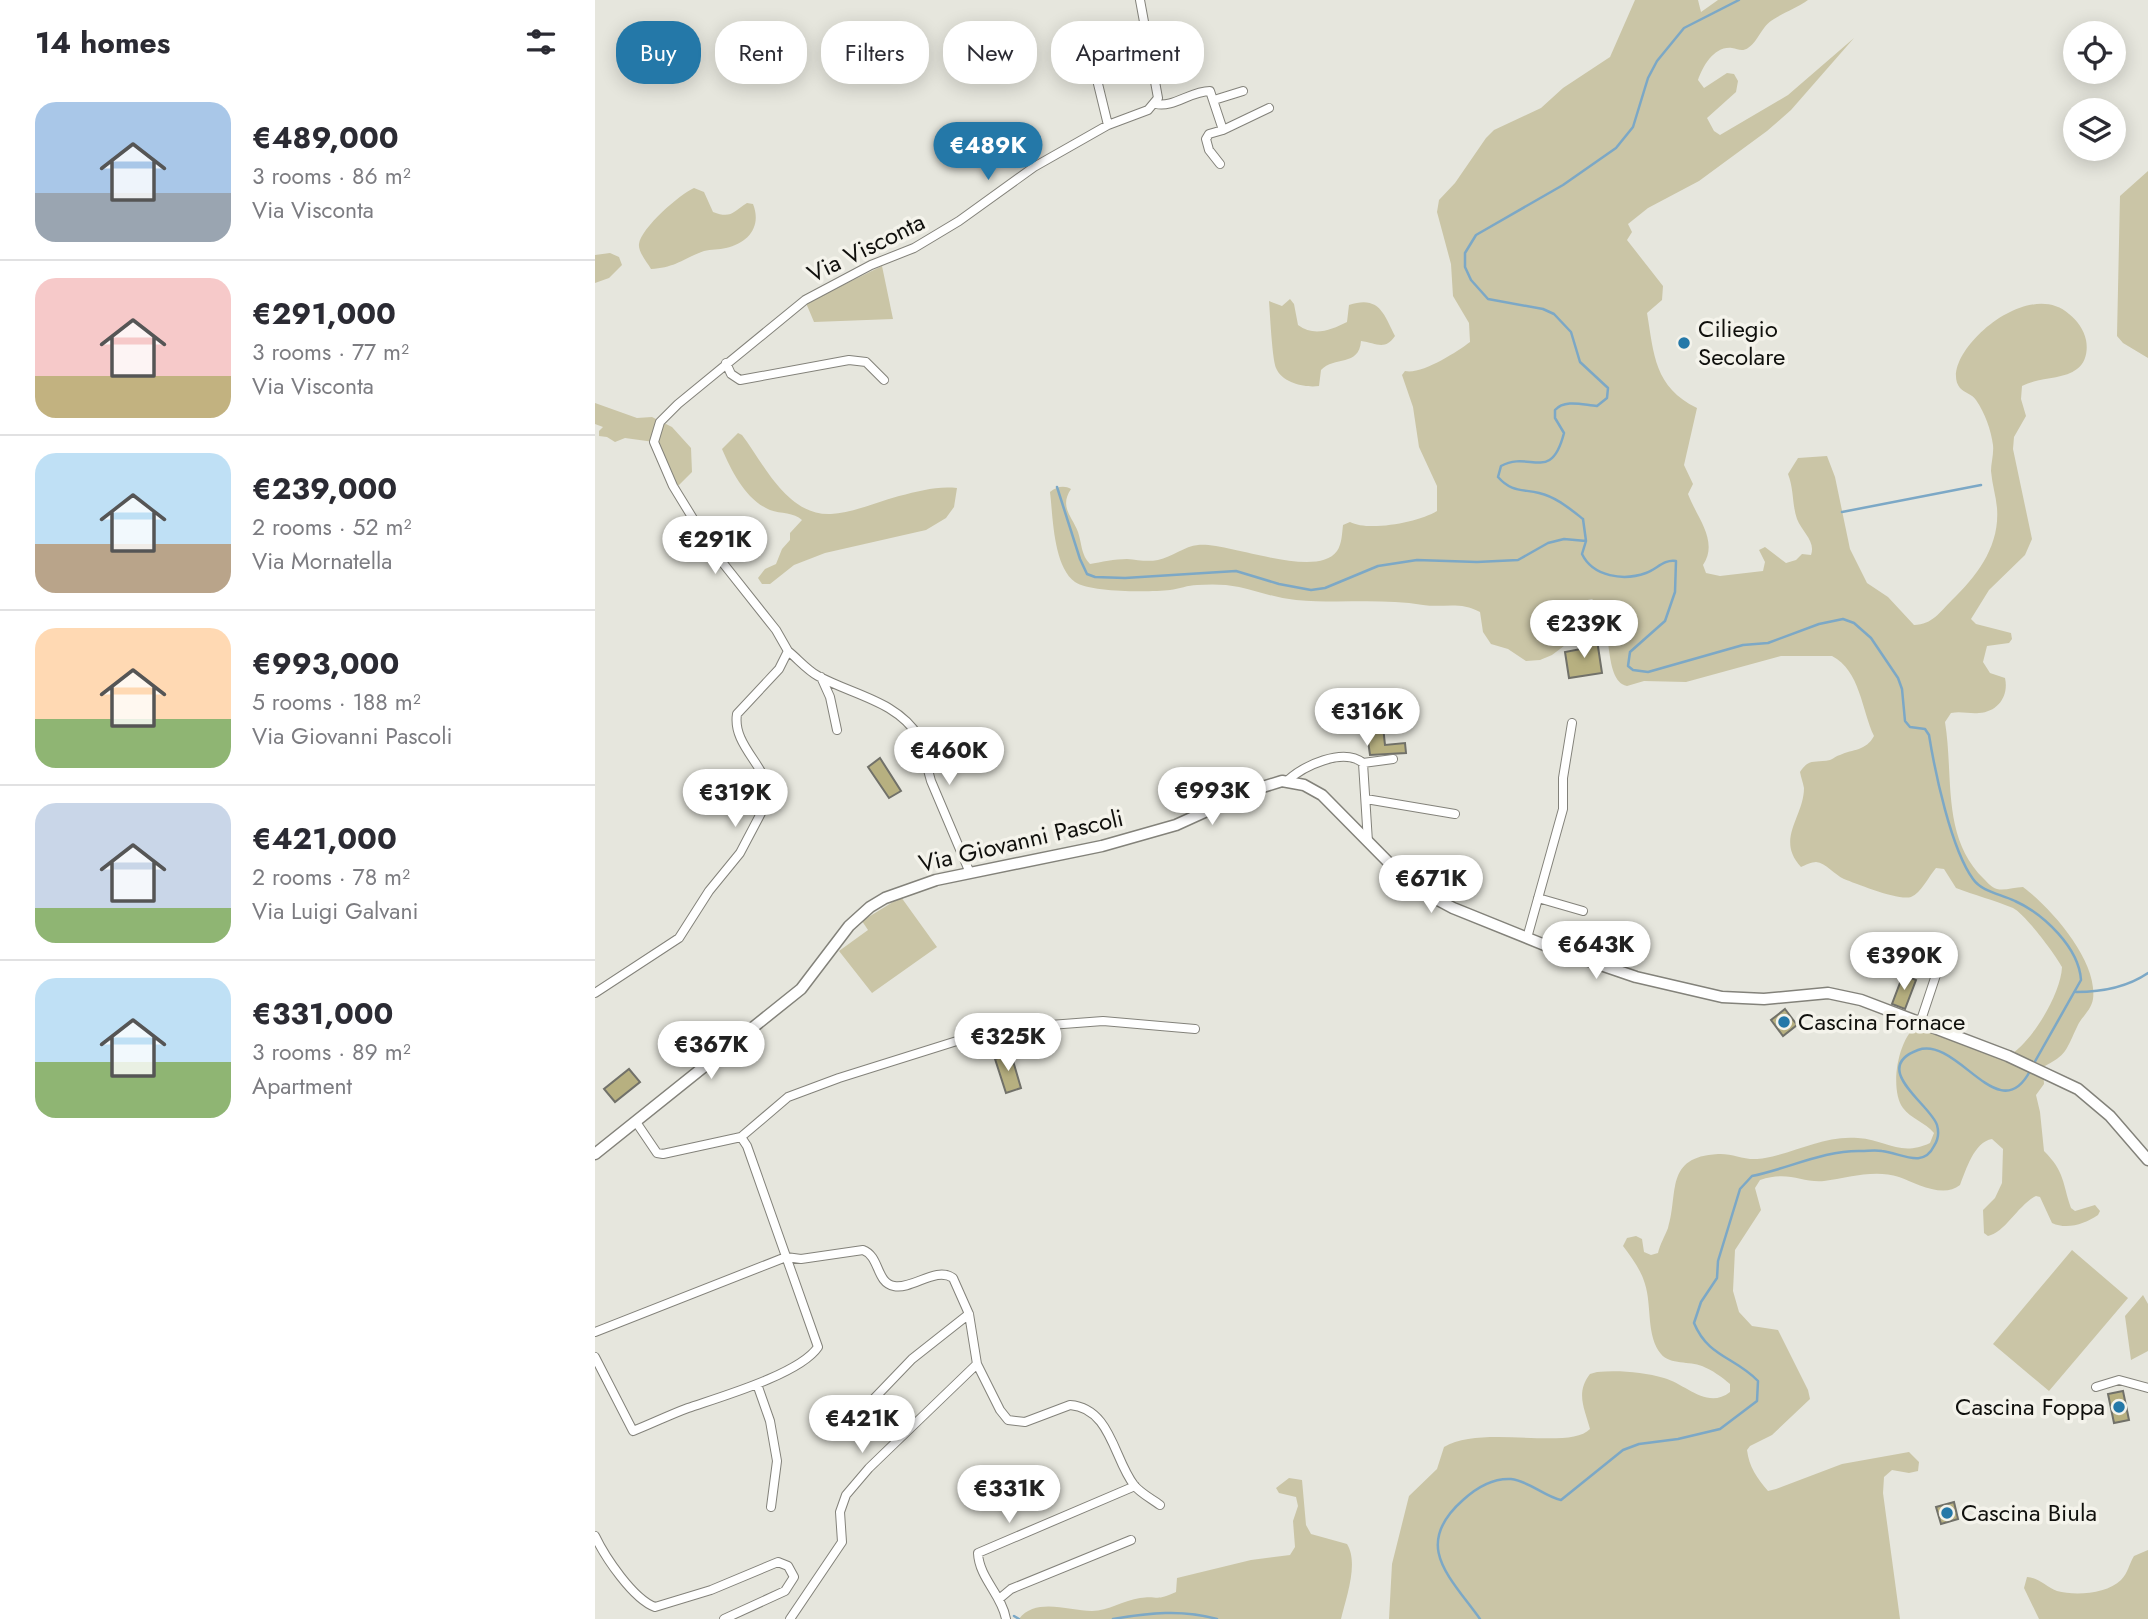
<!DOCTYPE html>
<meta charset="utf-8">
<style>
body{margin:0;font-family:Jost,sans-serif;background:#f2f2f3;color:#2b2b33;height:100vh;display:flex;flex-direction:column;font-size:26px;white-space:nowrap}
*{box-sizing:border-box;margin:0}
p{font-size:23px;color:#7c7c81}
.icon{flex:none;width:38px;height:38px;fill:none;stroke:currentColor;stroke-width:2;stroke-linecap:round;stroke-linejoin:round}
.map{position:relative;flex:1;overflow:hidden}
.sheet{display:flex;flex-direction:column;background:#fff;width:595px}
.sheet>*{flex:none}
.banner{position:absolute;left:21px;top:21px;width:665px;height:63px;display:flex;gap:14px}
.buttons{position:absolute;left:1468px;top:21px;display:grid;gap:14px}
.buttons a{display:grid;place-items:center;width:63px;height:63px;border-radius:50%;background:#fff;box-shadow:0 4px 18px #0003;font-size:35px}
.price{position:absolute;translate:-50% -60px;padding:0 16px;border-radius:24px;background:#fff;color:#222;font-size:23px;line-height:46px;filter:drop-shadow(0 2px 4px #0008)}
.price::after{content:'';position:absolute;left:50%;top:42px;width:21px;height:16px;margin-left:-10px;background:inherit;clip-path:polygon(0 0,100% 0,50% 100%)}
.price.selected{background:#2478a8;color:#fff}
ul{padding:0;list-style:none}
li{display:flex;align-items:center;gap:21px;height:175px;padding:0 35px}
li+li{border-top:2px solid #e1e1e2}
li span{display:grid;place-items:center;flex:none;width:196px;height:140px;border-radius:21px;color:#555}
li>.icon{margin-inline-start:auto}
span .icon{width:84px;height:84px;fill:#fffc;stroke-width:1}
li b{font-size:30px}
h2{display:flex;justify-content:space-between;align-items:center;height:84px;padding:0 35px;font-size:30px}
.chip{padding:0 24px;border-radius:28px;background:#fff;box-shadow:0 4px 18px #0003;font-size:24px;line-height:63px}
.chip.selected{background:#2478a8;color:#fff}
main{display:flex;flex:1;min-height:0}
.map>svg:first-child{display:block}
.green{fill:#cac5a6}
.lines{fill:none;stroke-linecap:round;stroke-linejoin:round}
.stream{stroke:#7ca8c6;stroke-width:2.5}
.building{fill:#b7b080;stroke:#717169;stroke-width:2}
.minor-casing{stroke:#83827a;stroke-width:10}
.tertiary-casing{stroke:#83827a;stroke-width:13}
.minor{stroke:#fff;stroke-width:8}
.tertiary{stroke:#fff;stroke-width:10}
.poi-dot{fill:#2478a8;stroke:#f4f3eb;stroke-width:2.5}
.labels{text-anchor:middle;stroke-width:7;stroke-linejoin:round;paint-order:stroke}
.street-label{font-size:24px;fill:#10100d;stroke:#f4f3eb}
.poi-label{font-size:24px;fill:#10100d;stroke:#f4f3eb;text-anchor:start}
</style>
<main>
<section class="sheet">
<h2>14 homes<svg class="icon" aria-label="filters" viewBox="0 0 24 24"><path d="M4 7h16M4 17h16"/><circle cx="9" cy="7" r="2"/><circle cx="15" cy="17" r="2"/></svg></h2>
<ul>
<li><span style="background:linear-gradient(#a9c7e8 65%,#9aa5b1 0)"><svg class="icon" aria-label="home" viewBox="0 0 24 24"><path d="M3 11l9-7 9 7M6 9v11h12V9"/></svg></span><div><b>€489,000</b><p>3 rooms · 86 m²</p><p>Via Visconta</p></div></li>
<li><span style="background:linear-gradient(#f6c9c9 70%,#c2b280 0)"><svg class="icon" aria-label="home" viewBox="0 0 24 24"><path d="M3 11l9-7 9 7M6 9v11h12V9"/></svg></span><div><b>€291,000</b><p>3 rooms · 77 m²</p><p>Via Visconta</p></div></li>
<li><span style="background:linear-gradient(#bfe0f5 65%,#b9a48a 0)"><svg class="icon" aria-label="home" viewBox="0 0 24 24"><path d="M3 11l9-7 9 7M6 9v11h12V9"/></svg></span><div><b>€239,000</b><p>2 rooms · 52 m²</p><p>Via Mornatella</p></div></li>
<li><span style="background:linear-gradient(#ffd9b3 65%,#8fb573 0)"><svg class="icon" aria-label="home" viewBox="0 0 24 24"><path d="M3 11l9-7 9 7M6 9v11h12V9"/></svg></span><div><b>€993,000</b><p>5 rooms · 188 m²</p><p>Via Giovanni Pascoli</p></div></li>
<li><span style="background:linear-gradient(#c9d6e8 75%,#8fb573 0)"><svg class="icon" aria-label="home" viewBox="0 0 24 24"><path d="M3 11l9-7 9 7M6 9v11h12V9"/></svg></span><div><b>€421,000</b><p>2 rooms · 78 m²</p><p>Via Luigi Galvani</p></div></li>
<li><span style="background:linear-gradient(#bfe0f5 60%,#8fb573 0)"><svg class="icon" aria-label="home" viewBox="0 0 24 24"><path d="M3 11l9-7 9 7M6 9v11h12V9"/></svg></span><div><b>€331,000</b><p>3 rooms · 89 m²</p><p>Apartment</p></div></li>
</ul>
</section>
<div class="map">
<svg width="1553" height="1619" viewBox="0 0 1553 1619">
<rect width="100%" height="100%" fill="#e6e6dd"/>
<!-- green -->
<path class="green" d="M1040,0h63l3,12 17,-12h90c-11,8 -23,12 -34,19 -13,7 -15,22 -26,29 -6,4 -10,1 -16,0 -18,-2 -29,18 -34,32l6,8 23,-15 7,1 4,7 -2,11 -29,26 7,13 6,4 68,-40 66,-57 -63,72 -24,21 -68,50 -51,27 -20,16 4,8 -5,8 36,46 -1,14 -15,13c7,41 7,74 50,95l-13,57 9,19 -5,10c9,24 31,47 15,71l3,8 14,3 43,-5 2,-9 -6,-12 6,-3 21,16 10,-3 6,-6 9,1c5,-14 -9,-23 -14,-36 -5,-14 -3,-30 -9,-45l10,-16 29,-2 8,21 15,72 17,34 21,14 26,28c19,-1 25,-12 38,-25 25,-24 48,-54 45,-92 -1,-12 -5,-24 -6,-37 0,-8 3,-17 2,-26 -2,-15 -8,-32 -17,-45 -4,-6 -11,-7 -16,-12 -24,-29 65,-113 109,-74 8,6 15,16 17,26 2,10 0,23 -9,29 -14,11 -39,8 -55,17l-1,13 5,17 -12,21 -1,12 19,90 -7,16 -36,35 -18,29 5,5 35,9 1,6 -3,4 -22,3 -4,16 7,11 15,5c4,18 -7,34 -26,35 -9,1 -18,-2 -28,0l-6,9c9,55 -4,115 39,157 4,4 7,8 13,10 7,2 18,-2 26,-2 28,21 75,74 70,112 -2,12 -12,18 -16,28 -11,23 -10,28 -34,40l1,17 -8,11 4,17 4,39c21,21 18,31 27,57l4,3 20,-6 5,6 -2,4c-13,9 -31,15 -46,8l-12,-26 -4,-1c-18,9 -31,37 -48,40l-4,-3 -1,-23 12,-12 7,-15 1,-34 -11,-10c-18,3 -26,31 -32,46 -17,14 -44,-2 -61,-8 -25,-8 -51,1 -75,4 -23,2 -35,-11 -64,-1l-5,8 6,22 -26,40 -2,41 6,21 13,14 26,4 30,60 2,9 -38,36 -22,11 -3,4c2,17 10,28 21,41l8,-2 66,-25 67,-12 10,10 -1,9 -9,2 -17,-3 -8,7 -1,16 17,126h-511l3,-55 17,-68 28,-27 7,-22c38,-23 125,4 146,-18 -5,-20 -15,-36 0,-55l7,-2c21,-2 47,0 67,6 22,6 43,32 66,14v-8c-8,-7 -18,-14 -28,-18 -12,-5 -32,-1 -41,-12 -15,-18 -9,-48 -16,-70 -4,-14 -13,-26 -22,-38l4,-8 9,-2 6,3 2,13 7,3 7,-2c2,-9 7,-17 10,-25 11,-35 -4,-71 50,-74 16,-1 27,8 47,4 32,-6 60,-23 93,-20 29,2 42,19 72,5l4,-10c-9,-11 -23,-14 -31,-25 -14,-19 -5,-71 15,-83l90,31c23,-12 53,-62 54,-89 -7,-13 -37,-53 -49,-59 -19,-8 -39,-13 -57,-20l-12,-19 -8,-1c-7,8 -15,25 -25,29 -12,4 -54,-13 -67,-18 -9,-4 -18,-16 -28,-17 -4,0 -11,3 -15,5 -26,-28 3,-50 3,-79 -1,-5 -3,-11 -4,-16 9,-14 15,-9 30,-12 1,0 8,-5 10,-5 13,-6 26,-4 34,-19 -12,-25 -14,-66 -42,-80h-51l-95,26 -42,-1 -17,5c-26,-6 -11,-68 -35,-87 -19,4 -26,7 -34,25l2,5 13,4 3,4 -24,18 -12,5 -14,1 -18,-12 -17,-5 -8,-12 -3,-20c-20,-11 -36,-4 -57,-7 -42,-7 -84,-1 -127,-5 -21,-2 -38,-9 -57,-13 -13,-3 -29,-3 -42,-2 -9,0 -18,4 -27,5 -19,2 -79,3 -95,-8 -22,-16 -22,-66 -25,-90 6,-5 14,-7 21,-3 -12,18 1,27 7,43 4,12 3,23 12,32 11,-2 25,-5 37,-5 11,1 20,3 31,1 14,-3 27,-14 40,-15 31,-3 118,35 139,6 5,-7 5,-18 6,-26l7,-3c19,10 69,0 87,-11v-25l-18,-39 -6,-40 -11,-32 3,-4c16,4 52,-19 65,-29l-1,-19 -16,-27 -2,-32 -14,-52 2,-12 16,-17 31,-45 8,-8 47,-22 22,-20 47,-31z
M1553,171v187l-25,-15 -6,-7 3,-140z
M99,188l10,4 9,20c18,7 20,0 34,-9l6,1c9,23 -5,39 -27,44 -7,2 -15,1 -22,3 -20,7 -29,17 -53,18 -4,-7 -13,-17 -12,-25 2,-16 41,-50 55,-56z
M15,253l9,4 3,8 -13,13 -14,5v-28z
M287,266l11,53 -79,3 -8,-19z
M695,299l4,5 4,21c16,12 33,5 49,-3l2,-17c31,-10 35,10 46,31 -10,15 -19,7 -34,5 -2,26 -27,15 -40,29l-2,16c-14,2 -37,-3 -43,-18 -4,-10 -6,-55 -7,-67l13,5z
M0,403l42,15 15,-1 20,10 19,21 1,24 -13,13 -6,1 -19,-44 -29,-4 -10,4 -8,-5 -8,-1v-5l4,-4 -8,-3z
M143,433l4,2c22,29 45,81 89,79 21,-1 46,-12 68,-18 21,-5 37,-10 58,-8l-3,19 -8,11 -20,12 -101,23 -31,12 -24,19h-8l-4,-6 7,-9 11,-5 6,-15 8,-9v-7l12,-13c-8,-8 -21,-6 -32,-10 -24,-10 -38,-38 -48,-61z
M306,897l36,50 -65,46 -33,-42 29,-21 -6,-9z
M1477,1250l56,48 -79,93 -56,-47z
M1548,1295l5,9v47l-17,9 -6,-44z
M694,1478l13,2 4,45 5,9 36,10c12,19 -1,54 -6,75h-322c17,-22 50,-8 73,-8 16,0 32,-11 48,-13 18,-3 15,4 36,-6l1,-14 74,-18 39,-5 5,-8 -2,-26 5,-15 -2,-9 -17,-4 -3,-5z
M1553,1550v69h-109l-15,-31 3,-11c13,1 19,10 30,14 18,5 50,3 64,-11 7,-7 8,-16 13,-24z"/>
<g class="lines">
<!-- stream -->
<path class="stream" d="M1144,0l-55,28 -27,33 -9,17 -15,49 -17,21 -53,37 -87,50 -11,18v14l6,13 17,19 55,10 11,5 17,18 9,30 28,26 -1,10 -10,8c-14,-1 -32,-7 -42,4v8l9,15c-13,51 -34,17 -63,33l-3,11c13,15 24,12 41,16 17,4 30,15 44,26l3,22 -4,13c11,23 42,27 64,19 11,-4 18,-14 30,-12l-1,31 -10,29 -35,31 -2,14 5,4 15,2 95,-27 25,-2 51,-19 24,-5 11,4 17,15 27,40 4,11 3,32 5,6 15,2 4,6c6,37 22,114 44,144 9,13 28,15 42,22 29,13 64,47 66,79l-48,85
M462,487l23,72 7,15 8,3 30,1 111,-7 43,13 32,6 14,-2 53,-22 39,-6 60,2 41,-2 30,-17 16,-4 22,2
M1247,512l139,-27
M1481,992c26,0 50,-4 72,-19
M419,1616l5,3
M518,1619c36,-6 69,-10 104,0
M885,1619c-31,-43 -68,-74 -17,-119 13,-12 29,-22 48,-21 18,2 33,17 50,21l62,-50 16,-6 39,-5 42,-10 37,-28 1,-20c-23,-24 -50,-24 -64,-58l7,-21 16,-24 1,-17 22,-72 12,-13c35,-7 73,-26 109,-25 7,0 14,-1 21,0 19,2 41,18 52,-5 4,-6 5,-14 3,-21 -6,-20 -68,-57 -19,-75 40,-14 81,80 112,21"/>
</g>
<!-- building -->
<path class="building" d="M1002,640l5,33 -33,5 -4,-26 16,-3 -1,-7z
M805,700l2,15 -20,2 3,28 20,-2 1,10 -36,2 -7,-50z
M285,758l21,33 -12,7 -21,-31z
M1308,975l13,5 -11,29 -13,-5z
M1190,1009l12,16 -14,11 -12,-16z
M416,1054l10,34 -15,5 -11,-34z
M34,1069l11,13 -25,20 -11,-13z
M1528,1391l6,29 -15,3 -6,-29z
M1359,1502l4,17 -17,5 -5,-17z"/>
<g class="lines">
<!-- minor casing -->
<g class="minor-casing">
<path id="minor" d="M496,55l17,70
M619,100l29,-9
M561,104c17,4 35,-13 54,-13l13,39 46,-22
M625,164l-11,-14 -3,-11 3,-5 14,-4
M131,363l5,11 9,6 109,-20 17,2 18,18
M193,651l-12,-21 -65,-82 -38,-62 -19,-44 6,-20 18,-18 127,-104 66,-35 43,-17 45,-27 75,-54 74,-42 40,-15 10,-12 -18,-98
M193,651c10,8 19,19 30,25 35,19 79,25 101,61l12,44 39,92
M226,677l9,20 7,33
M768,763l30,-4
M692,781c16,-15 56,-34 76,-18l5,79
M771,799l89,15
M943,898l45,13
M932,938l36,-129v-31l9,-55
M0,993l84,-55 30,-47 31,-38 30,-57c-3,-30 -38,-51 -33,-82l42,-45 9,-18
M1325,1023l23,-69
M100,1051l12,-6 10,11
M41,1122l21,31 6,1 78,-17 47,-40 51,-19 121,-38 90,-15 53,-4 92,8
M0,1332l191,-75 15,2 62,-9c17,6 13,33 31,36 18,4 42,-20 59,-8l16,36 8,50 -108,104 -23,27 -6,17 2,30 -52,77
M0,1357l38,74c18,-7 36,-16 55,-23 32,-11 112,-34 130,-61l-71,-201 -6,-9
M382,1364l23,46 8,10 17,2 45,-17c41,3 44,55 64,80 6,8 18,14 26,20
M162,1384l13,37 7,40 -6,46
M1501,1387l23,-7 29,8
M268,1410l49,-51 57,-45
M0,1536c10,21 38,63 60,71l56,-17 67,-28 10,4 6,11 -9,14 -61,28
M404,1599l12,-10 120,-49
M411,1619c-4,-24 -27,-41 -28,-66l157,-67"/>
</g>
<!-- tertiary casing -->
<g class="tertiary-casing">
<path id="tertiary" d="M0,1154l206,-165 48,-63 21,-19 15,-9 51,-18 166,-34 74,-21 77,-35 29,-9 22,4 18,10 77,78 26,20 28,15 104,42 79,27 86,20 42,2 64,-6 33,7 147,56 70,33 32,27 38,44"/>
</g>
<!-- minor -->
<use href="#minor" class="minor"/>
<!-- tertiary -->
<use href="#tertiary" class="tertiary"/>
</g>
<!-- markers -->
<g class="poi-dot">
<circle cx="1089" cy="343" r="7"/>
<circle cx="1189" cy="1022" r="7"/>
<circle cx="1524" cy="1407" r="7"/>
<circle cx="1352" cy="1513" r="7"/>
</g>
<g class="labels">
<!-- street labels -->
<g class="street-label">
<text transform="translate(271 248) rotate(-26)" y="8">Via Visconta</text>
<text transform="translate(426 841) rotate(-13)" y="8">Via Giovanni Pascoli</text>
</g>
<!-- poi labels -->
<g class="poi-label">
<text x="1103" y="337">Ciliegio<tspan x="1103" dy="28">Secolare</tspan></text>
<text x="1203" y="1030">Cascina Fornace</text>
<text x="1510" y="1415" text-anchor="end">Cascina Foppa</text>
<text x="1366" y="1521">Cascina Biula</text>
</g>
</g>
</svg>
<div class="buttons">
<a><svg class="icon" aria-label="locate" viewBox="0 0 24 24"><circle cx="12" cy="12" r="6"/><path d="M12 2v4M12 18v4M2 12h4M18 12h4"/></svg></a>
<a><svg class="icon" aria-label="layers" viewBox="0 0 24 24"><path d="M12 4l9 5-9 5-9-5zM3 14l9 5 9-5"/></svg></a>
</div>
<b class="price selected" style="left:393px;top:182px">€489K</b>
<b class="price" style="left:120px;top:576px">€291K</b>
<b class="price" style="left:989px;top:660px">€239K</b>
<b class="price" style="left:772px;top:748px">€316K</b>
<b class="price" style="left:354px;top:787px">€460K</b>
<b class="price" style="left:617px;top:827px">€993K</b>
<b class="price" style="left:140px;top:829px">€319K</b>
<b class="price" style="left:836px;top:915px">€671K</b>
<b class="price" style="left:1001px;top:981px">€643K</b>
<b class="price" style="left:1309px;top:992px">€390K</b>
<b class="price" style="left:413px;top:1073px">€325K</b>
<b class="price" style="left:116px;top:1081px">€367K</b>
<b class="price" style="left:267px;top:1455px">€421K</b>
<b class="price" style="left:414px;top:1525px">€331K</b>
<div class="banner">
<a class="chip selected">Buy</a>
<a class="chip">Rent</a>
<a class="chip">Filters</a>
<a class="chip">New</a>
<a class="chip">Apartment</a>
</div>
</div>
</main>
